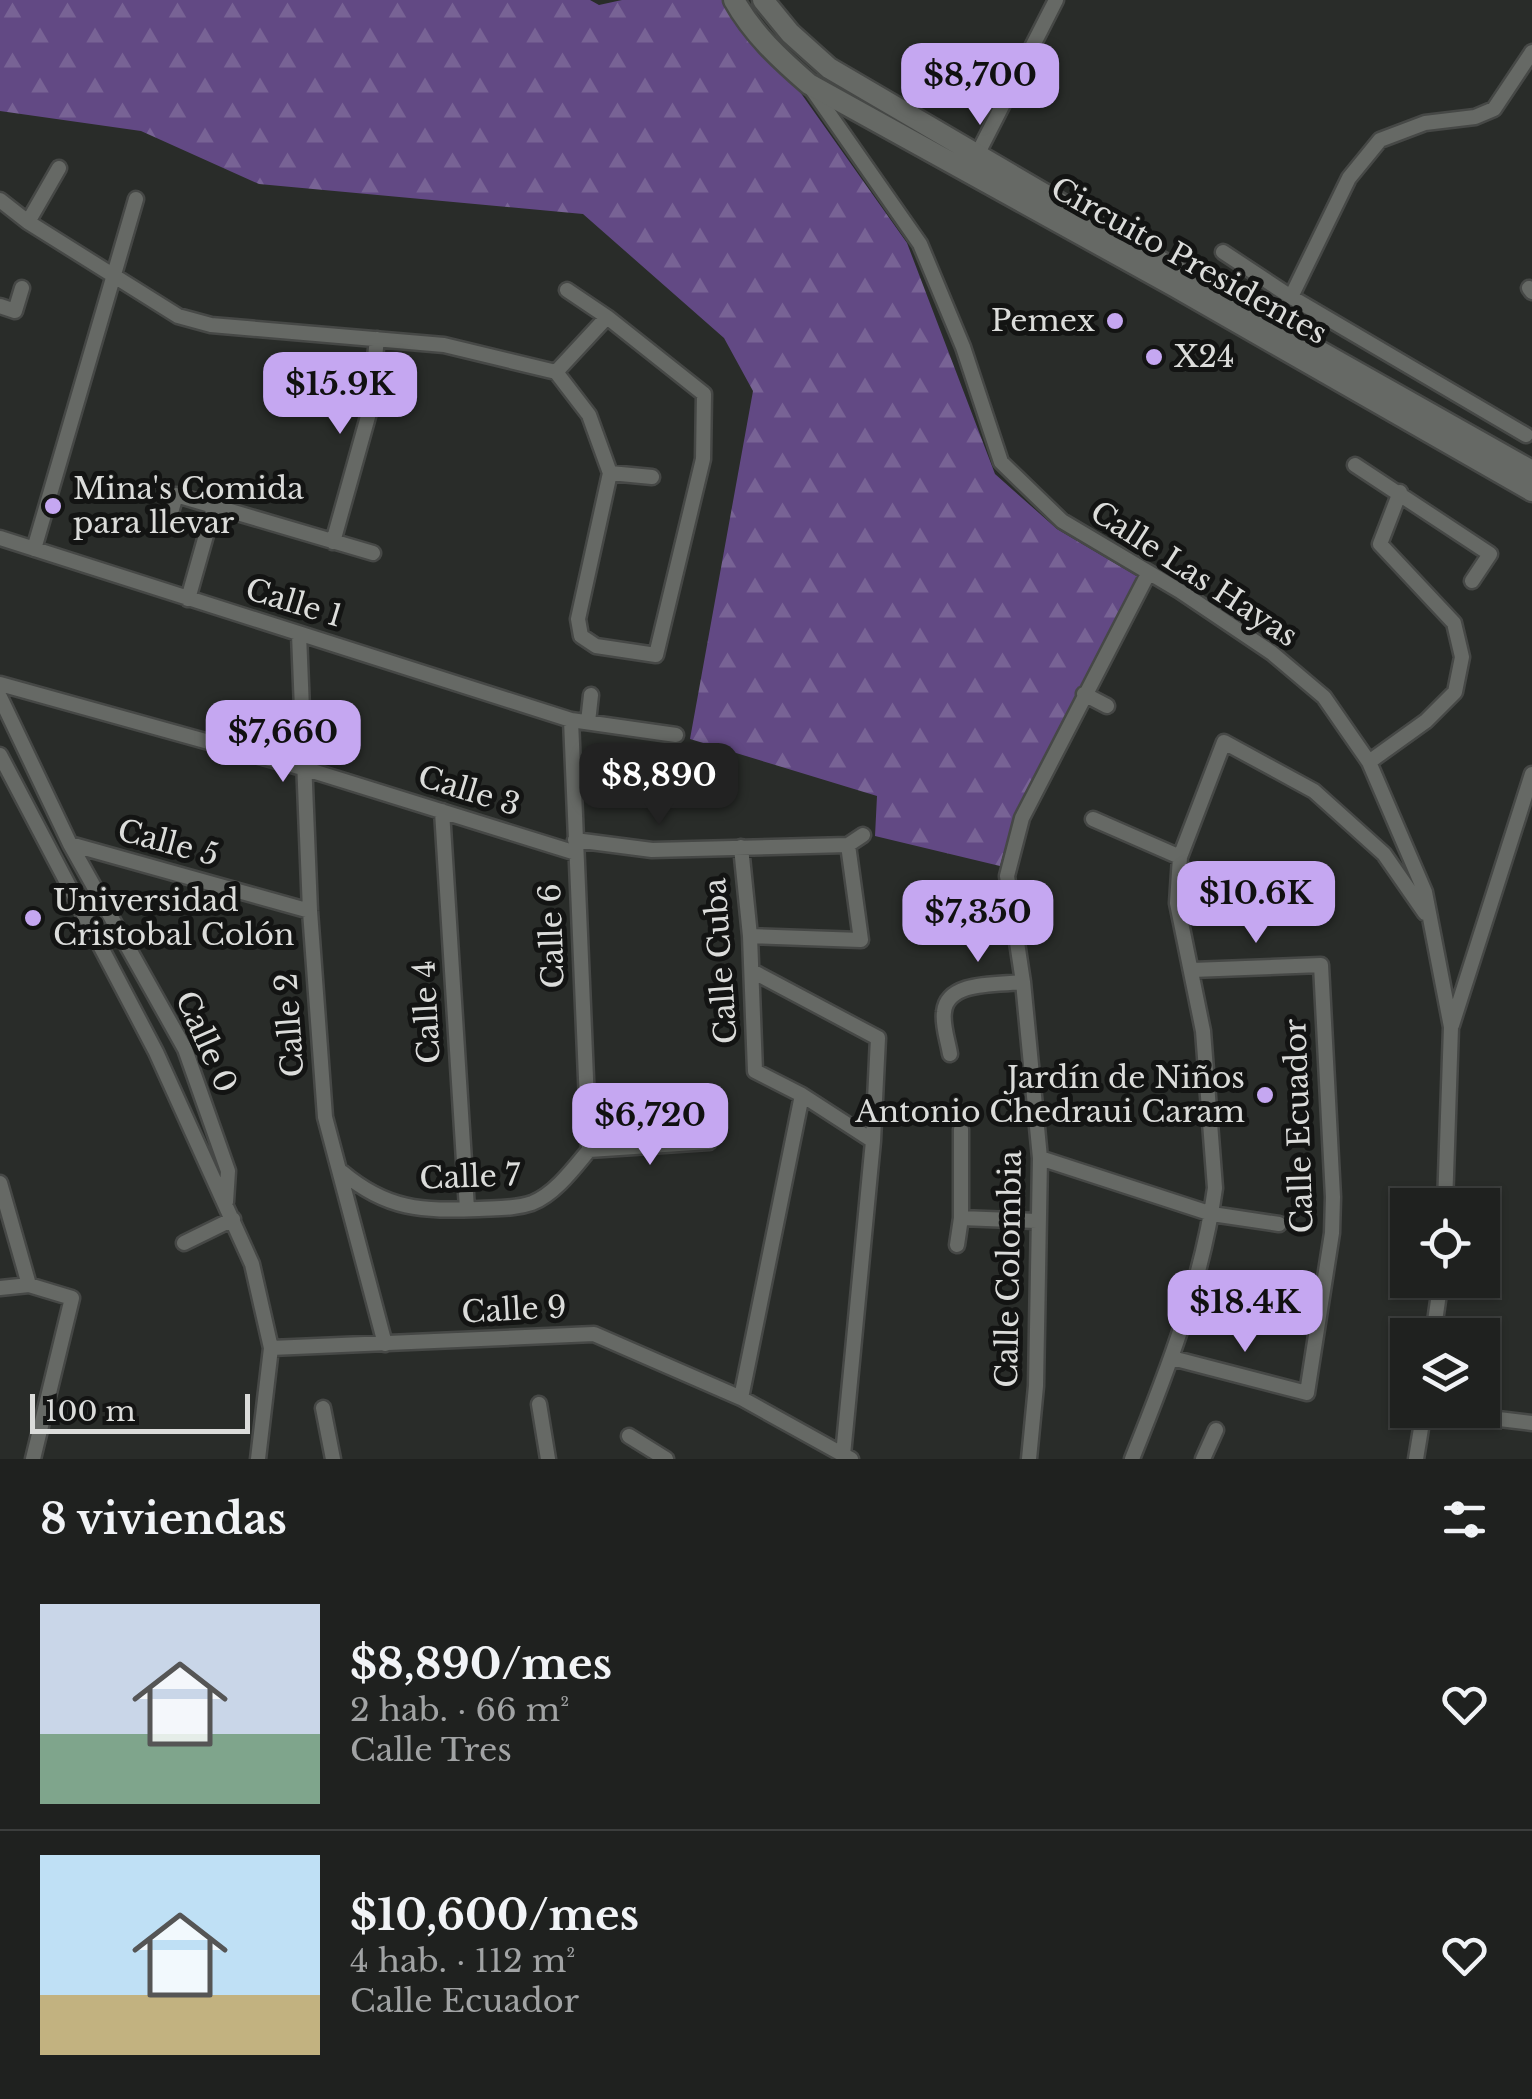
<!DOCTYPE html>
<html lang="es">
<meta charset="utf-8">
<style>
body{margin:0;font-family:"Libre Baskerville",serif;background:#2c2e2c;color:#f1f3f6;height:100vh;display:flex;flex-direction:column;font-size:38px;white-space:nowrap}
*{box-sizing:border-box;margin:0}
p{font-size:32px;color:#a1a3a4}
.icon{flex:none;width:55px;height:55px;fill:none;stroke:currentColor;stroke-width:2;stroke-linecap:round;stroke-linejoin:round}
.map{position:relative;height:1459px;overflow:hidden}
.details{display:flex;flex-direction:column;background:#1f211f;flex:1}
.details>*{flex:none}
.tools{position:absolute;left:1390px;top:1188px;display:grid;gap:20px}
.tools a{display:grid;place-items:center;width:110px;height:110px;border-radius:0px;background:#1f211f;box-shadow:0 2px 8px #0004,0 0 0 2px #3c3e3d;font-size:50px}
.scale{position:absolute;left:30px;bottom:25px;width:220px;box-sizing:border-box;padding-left:10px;border:5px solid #dbdcda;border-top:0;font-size:28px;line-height:35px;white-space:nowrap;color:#dbdcda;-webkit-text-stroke:8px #131413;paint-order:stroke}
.price{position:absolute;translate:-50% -85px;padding:0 22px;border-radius:20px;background:#c5a7f1;color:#111;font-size:32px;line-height:65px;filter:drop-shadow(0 2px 5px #0008)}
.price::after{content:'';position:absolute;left:50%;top:60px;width:30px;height:22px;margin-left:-15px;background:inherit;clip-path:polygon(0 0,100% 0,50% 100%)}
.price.selected{background:#222;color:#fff}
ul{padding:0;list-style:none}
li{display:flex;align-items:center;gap:30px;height:250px;padding:0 40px}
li+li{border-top:2px solid #3c3e3d}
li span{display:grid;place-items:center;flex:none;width:280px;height:200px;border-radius:0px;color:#555}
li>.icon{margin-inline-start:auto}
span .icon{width:120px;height:120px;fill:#fffc;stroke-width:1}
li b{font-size:42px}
h2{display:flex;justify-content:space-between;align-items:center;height:120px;padding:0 40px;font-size:42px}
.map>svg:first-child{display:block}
.forest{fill:url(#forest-firs)}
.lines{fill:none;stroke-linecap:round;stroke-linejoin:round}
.minor-casing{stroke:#464846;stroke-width:19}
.secondary-casing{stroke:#464846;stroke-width:25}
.minor{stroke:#666965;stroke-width:14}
.secondary{stroke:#666965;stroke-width:20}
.poi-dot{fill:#c5a7f1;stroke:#131413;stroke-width:4}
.labels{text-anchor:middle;stroke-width:10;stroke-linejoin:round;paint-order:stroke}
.street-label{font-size:30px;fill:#dbdcda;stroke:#131413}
.poi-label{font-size:30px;fill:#dbdcda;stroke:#131413;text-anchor:start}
</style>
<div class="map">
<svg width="1532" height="1459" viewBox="0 0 1532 1459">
<defs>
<pattern id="forest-firs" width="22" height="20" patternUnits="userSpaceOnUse" patternTransform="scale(2.5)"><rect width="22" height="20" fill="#624984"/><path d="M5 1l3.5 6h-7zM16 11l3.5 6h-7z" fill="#786395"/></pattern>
</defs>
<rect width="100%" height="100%" fill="#292c29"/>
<!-- forest -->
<path class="forest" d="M0,0h590l9,5 23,-5h101c18,31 43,58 70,82l114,161 88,231 62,55 83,49 -125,235 -15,53 -125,-30 2,-40 -187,-57 63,-348 -29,-53 -141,-124 -324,-30 -118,-53 -141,-20z"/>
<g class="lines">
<!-- minor casing -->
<g class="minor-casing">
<path id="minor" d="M809,85l111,159 43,103 38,115 61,59 118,70 92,62 52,44 45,65 56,130 26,135 -6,178
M977,155l79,-155
M0,200l28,22 150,94 33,9 233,20 112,27 33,43 21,58 -32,146 3,17 15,10 60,9 47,-196 1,-65 -97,-77 -40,-27
M28,222l31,-54
M1223,252l68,45 235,138
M1529,288l3,4
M1291,297l58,-119 31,-38 45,-17 50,-6 19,-8 38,-57
M0,306l15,5 7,-23
M556,372l51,-55
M1355,465l135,89 -18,27
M610,473l42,4
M172,509l4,-14 197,58
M0,538l571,182 105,15
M333,542l36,-129 8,-74
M34,549l102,-350
M188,599l26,-92
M299,634l11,277 15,206 60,227
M0,684l306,85 270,84
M1084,694l23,12
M0,697l70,147 115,205 43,122 -2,31
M571,720l18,430
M588,722l3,-27
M0,755l156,297 96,212 19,84 -13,111
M1369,762l57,-41 29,-29 7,-35 -8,-34 -74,-79 20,-52
M442,811l25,398
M1093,819l87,38
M575,840l77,10 196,-5
M70,844l240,67
M848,845l15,-10
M741,847l9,89 5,135 47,24 71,46
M750,936l111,4 -13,-95
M752,971l126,67 -5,103 -30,314
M1452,1025l80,-251
M950,1054c-2,-13 -8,-29 -6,-42 3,-32 55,-27 79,-30
M589,1150l120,-8
M1040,1158l172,56 67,10
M342,1172c45,38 80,39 137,37 18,-1 36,0 53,-6 23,-9 42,-35 57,-53
M0,1183l29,102
M961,1218l76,3
M184,1243l49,-24
M957,1245l4,-27v-89
M0,1288l29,-3 43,13 -39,161
M1433,1335l8,-55
M271,1348l323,-14 147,64 110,61
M1172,1358l135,35 25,-160 1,-36 -12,-232 -129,5
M741,1398l61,-303
M539,1404l9,55
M323,1408l10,51
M1424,1410l108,13
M629,1436l37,23
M1029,1459l7,-73 4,-228 -17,-176 -16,-106 15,-58 126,-244
M1132,1459c35,-87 70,-177 83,-271l-12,-157 -26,-128 3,-46 44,-115 90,49 70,63 41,59
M1203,1459l13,-29
M1416,1459l8,-49"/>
</g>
<!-- secondary casing -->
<g class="secondary-casing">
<path id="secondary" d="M734,0c19,34 46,59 75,84l365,202 358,205
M763,0l27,33 39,35 304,178 399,225"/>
</g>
<!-- minor -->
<use href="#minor" class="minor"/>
<!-- secondary -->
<use href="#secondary" class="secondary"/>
</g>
<!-- markers -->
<g class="poi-dot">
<circle cx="1115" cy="321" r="10"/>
<circle cx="1154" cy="357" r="10"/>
<circle cx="53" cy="506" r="10"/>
<circle cx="33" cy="918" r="10"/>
<circle cx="1265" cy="1095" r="10"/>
</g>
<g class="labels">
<!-- street labels -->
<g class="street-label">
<text transform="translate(1189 261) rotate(29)" y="10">Circuito Presidentes</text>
<text transform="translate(1194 574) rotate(33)" y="10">Calle Las Hayas</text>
<text transform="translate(294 603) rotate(17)" y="10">Calle 1</text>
<text transform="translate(469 791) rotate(17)" y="10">Calle 3</text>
<text transform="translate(168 843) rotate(15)" y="10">Calle 5</text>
<text transform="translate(552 936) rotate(-92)" y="10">Calle 6</text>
<text transform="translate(721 961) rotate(-94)" y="10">Calle Cuba</text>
<text transform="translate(427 1012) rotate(-93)" y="10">Calle 4</text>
<text transform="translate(290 1025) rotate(-94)" y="10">Calle 2</text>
<text transform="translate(206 1042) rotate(66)" y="10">Calle 0</text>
<text transform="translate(1299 1126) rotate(-92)" y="10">Calle Ecuador</text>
<text transform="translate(470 1177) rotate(-2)" y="10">Calle 7</text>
<text transform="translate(1009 1269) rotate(-89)" y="10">Calle Colombia</text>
<text transform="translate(514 1310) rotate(-3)" y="10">Calle 9</text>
</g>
<!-- poi labels -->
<g class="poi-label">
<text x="1095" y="331" text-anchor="end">Pemex</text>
<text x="1174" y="367">X24</text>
<text x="73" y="499">Mina's Comida<tspan x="73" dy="34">para llevar</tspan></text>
<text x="53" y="911">Universidad<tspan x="53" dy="34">Cristobal Colón</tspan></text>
<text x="1245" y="1088" text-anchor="end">Jardín de Niños<tspan x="1245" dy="34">Antonio Chedraui Caram</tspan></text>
</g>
</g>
</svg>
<div class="tools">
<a><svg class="icon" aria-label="locate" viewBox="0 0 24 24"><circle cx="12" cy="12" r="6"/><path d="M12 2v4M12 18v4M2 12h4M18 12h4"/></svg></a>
<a><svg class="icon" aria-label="layers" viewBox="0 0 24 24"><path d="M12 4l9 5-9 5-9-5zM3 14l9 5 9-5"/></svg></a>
</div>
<div class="scale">100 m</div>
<b class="price" style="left:980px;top:128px">$8,700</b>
<b class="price" style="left:340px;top:437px">$15.9K</b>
<b class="price" style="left:283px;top:785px">$7,660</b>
<b class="price selected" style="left:659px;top:828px">$8,890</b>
<b class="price" style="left:1256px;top:946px">$10.6K</b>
<b class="price" style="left:978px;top:965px">$7,350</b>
<b class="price" style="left:650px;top:1168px">$6,720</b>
<b class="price" style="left:1245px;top:1355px">$18.4K</b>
</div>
<section class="details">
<h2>8 viviendas<svg class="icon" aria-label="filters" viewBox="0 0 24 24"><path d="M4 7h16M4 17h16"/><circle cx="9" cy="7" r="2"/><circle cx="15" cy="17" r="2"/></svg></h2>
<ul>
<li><span style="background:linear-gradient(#c9d6e8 65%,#7fa58c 0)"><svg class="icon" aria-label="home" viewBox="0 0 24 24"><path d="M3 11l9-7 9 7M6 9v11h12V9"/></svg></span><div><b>$8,890/mes</b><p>2 hab. · 66 m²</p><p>Calle Tres</p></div><svg class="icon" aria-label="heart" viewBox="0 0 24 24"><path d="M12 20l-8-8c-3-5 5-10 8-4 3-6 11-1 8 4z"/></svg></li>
<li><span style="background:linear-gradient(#bfe0f5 70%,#c2b280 0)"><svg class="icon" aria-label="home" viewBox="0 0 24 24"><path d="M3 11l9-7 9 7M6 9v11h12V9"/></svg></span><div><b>$10,600/mes</b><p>4 hab. · 112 m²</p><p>Calle Ecuador</p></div><svg class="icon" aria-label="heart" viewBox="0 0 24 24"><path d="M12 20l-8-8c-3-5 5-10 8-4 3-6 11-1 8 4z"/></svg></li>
</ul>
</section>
